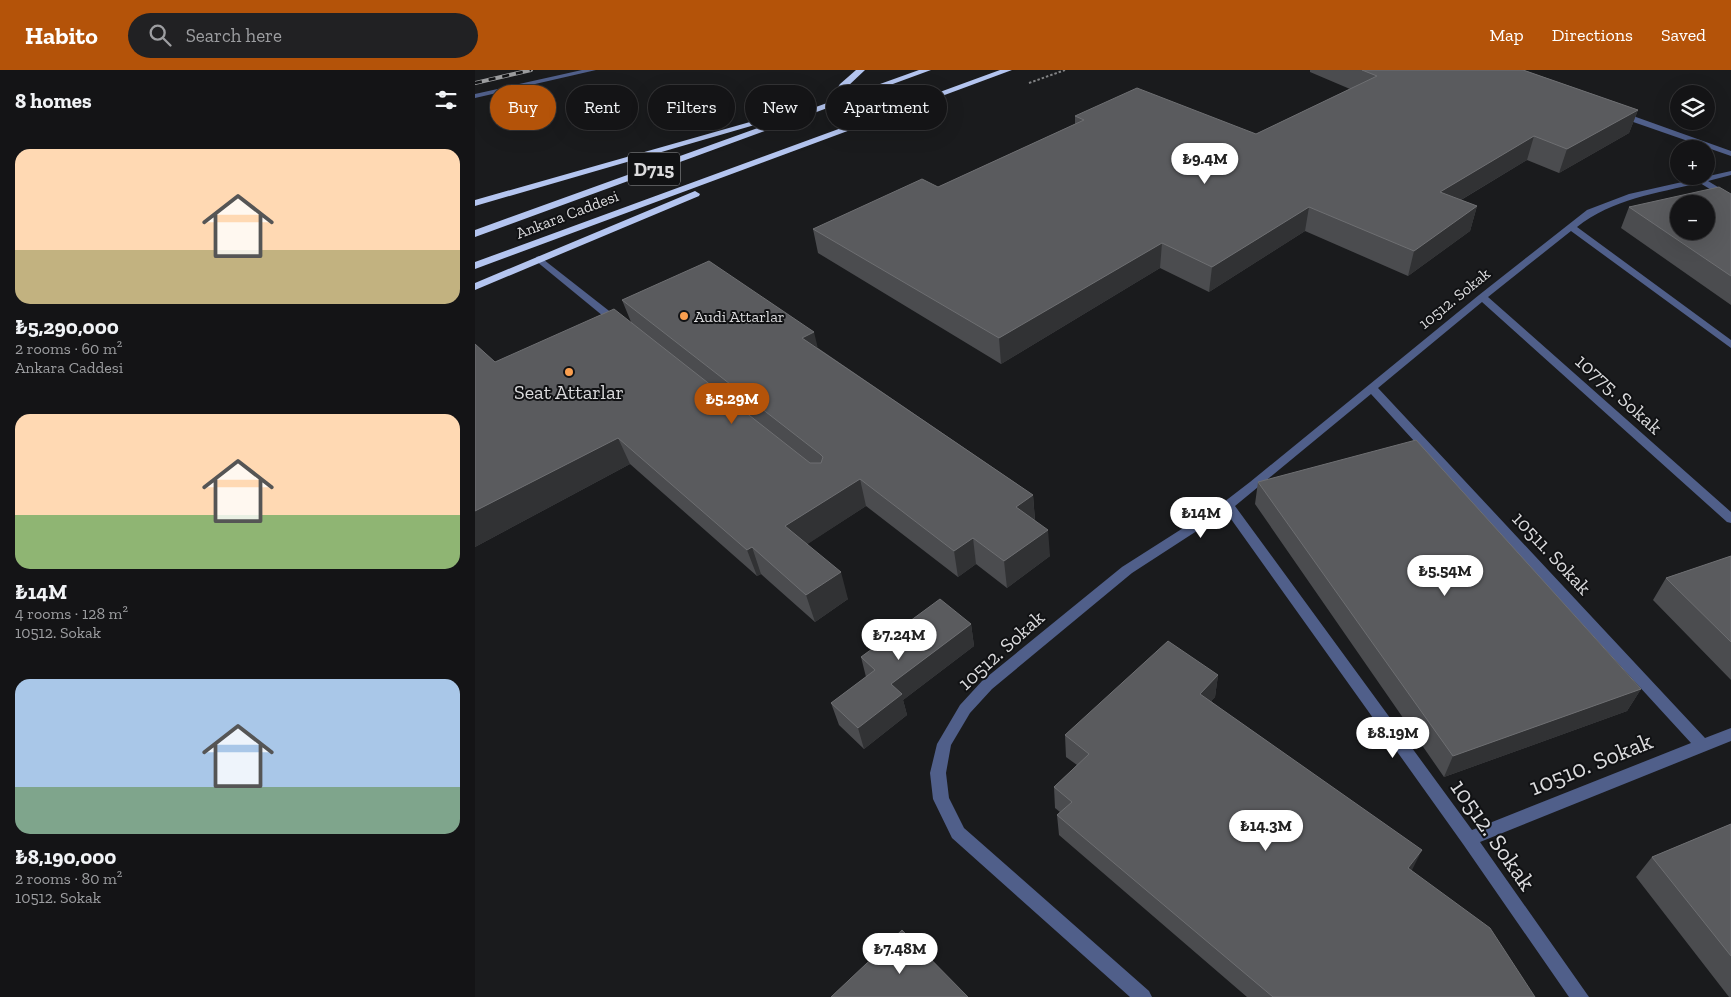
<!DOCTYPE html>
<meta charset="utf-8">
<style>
body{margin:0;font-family:"Zilla Slab",serif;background:#212123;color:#f1f3f6;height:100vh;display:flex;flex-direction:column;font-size:19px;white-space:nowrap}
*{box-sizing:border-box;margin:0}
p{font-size:16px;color:#9d9ea1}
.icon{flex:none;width:28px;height:28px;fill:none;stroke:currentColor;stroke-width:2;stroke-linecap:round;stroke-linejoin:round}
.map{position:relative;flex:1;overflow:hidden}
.sheet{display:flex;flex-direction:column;background:#141416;width:475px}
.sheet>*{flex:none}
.top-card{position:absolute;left:15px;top:15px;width:475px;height:45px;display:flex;gap:10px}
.buttons{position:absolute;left:1195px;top:15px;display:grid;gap:10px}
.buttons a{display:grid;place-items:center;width:45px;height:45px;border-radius:50%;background:#141416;box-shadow:0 5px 20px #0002,0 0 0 1px #333335;font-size:25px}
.price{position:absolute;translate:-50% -42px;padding:0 11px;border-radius:18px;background:#fff;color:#222;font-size:16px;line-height:32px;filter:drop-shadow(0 1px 2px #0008)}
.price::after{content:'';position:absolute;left:50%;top:30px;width:15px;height:11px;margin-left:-8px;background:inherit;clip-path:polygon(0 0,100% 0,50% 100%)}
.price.active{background:#b45309;color:#fff}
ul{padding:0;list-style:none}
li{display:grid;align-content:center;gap:10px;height:265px;padding:0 15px}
li span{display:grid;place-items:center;height:155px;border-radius:15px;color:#555}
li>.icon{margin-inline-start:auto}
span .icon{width:90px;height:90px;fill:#fffc;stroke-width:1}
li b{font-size:21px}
h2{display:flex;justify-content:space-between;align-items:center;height:60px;padding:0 15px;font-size:21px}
.chip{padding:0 18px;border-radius:22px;background:#141416;box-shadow:0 5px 20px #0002,0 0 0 1px #333335;font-size:18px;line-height:45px}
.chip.active{background:#b45309;color:#fff}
header{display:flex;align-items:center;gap:30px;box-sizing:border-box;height:70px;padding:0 25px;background:#b45309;color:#fff}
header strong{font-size:24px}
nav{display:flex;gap:28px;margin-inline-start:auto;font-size:18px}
.search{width:350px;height:45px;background:#212123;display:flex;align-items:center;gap:12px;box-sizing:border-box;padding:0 18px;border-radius:28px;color:#9d9ea1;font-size:19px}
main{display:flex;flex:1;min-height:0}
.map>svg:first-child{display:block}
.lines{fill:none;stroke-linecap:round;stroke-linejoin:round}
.path{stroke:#828385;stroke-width:2;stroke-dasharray:2.5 2;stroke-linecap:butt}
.minor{fill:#505f8a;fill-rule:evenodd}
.highway{fill:#b4c5f0;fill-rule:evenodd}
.rail-casing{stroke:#9b9c9e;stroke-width:4}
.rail{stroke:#111214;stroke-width:2.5;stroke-dasharray:7;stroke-linecap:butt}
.wall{fill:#4b4c4f}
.shaded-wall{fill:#313234}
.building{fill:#5a5b5e;stroke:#6e6f72;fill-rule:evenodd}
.poi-dot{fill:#fa9f4f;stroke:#111214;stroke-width:2}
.labels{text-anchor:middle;stroke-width:4;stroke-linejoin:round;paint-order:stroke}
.far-street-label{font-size:16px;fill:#dbdbdd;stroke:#111214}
.far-poi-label{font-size:16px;fill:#dbdbdd;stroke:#111214;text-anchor:start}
.shield{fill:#111214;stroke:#9e9fa1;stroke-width:1}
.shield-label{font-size:19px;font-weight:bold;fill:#dbdbdd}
.poi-label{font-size:20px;fill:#dbdbdd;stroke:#111214}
.street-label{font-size:20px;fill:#dbdbdd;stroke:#111214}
.near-street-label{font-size:24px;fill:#dbdbdd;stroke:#111214}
</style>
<header>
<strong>Habito</strong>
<div class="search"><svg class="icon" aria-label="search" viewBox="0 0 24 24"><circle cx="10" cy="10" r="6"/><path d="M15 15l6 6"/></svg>Search here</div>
<nav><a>Map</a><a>Directions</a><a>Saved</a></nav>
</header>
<main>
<section class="sheet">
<h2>8 homes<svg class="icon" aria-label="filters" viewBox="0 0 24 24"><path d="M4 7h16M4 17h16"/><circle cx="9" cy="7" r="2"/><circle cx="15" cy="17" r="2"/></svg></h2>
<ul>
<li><span style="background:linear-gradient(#ffd9b3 65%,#c2b280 0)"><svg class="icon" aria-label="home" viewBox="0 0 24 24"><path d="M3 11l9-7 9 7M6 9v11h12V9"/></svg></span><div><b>₺5,290,000</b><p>2 rooms · 60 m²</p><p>Ankara Caddesi</p></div></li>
<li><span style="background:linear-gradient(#ffd9b3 65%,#8fb573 0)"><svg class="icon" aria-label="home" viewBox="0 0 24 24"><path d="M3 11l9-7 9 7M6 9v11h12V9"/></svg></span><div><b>₺14M</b><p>4 rooms · 128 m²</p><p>10512. Sokak</p></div></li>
<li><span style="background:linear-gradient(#a9c7e8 70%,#7fa58c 0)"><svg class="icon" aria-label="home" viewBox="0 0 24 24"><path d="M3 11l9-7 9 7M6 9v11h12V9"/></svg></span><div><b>₺8,190,000</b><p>2 rooms · 80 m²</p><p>10512. Sokak</p></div></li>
</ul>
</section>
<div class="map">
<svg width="1256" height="927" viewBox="0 0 1256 927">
<rect width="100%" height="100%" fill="#1a1b1d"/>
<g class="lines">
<!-- path -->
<path class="path" d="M554,13l36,-13
M283,32l39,-12"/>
<!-- minor -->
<path class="minor" d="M107,0h14l-121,28v-4z
M1141,42h6l109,39v5l-115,-40z
M1256,101v4l-23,6 23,14v7l-31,-19c-43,10 -88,16 -123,44l154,113v8l-160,-117 -83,66 243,215v11l-4,-1 -245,-220 -104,86 327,350 26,-10v13l-251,101 109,155h-20l-106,-153 -237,-332 -94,61 -140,116 -22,24 -19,32 -5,28 3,25 15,30 185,163 3,6h-22l-178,-159 -19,-39 -3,-26 7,-29 23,-39 22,-24 140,-114 102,-65 26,-20 229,-187 108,-85 42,-16zM896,324l320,349 -219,87 -237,-324z
M64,186l83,65v4h-8l-78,-64v-4z"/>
<!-- highway -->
<path class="highway" d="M381,0h9l-18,17 -6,11 78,-28h12l-456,167v-7l352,-127 13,-19z
M525,0h12l-537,199v-7z
M275,52l8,2 -283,82v-6z
M220,121l5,3 -1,2 -224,94v-7z"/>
<!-- rail casing -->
<g class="rail-casing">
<path id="rail" d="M0,13l56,-13"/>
</g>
<!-- rail -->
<use href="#rail" class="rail"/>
</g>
<!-- wall -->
<path class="wall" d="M835,0h213l115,40 -9,23 -70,40 -32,-13 -66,40 16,6 -7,25 -62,45 -103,-45 -96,61 -49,-24 -159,96 -183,-111 -5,-24 125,-42 137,-63v-8l181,18 94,-45 -40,-17z
M1256,124v111l-110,-77 8,-21z
M147,230l196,48 215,147 2,25 15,36 -43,32 -31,-24 -18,13 -92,-71 -59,38 41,55 -33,23 -54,-48 -4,2 -127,-112 -155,83v-203l20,18 136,-40z
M783,412l383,207 -14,22 -183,66 -189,-273z
M1256,486v124l-78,-80 13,-22z
M496,554l3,22 -71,54 4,15 -43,34 -25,-24 -8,-22 35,-26 -5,-20z
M743,605l-3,22 -4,4 201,170 123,126h-288l-188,-162 -2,-20 3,-3 -5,-4 -1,-21 23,-22 -11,-8 -1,-22z
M1256,754v173h-2l-93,-120 16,-20z"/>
<!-- shaded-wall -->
<path class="shaded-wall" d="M1163,40l-9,23 -70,40 8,-24z
M1059,66l-7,24 -93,56 6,-24z
M1002,136l-7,25 -62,45 6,-25z
M834,137l-4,24 -96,61 3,-25z
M687,173l-2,25 -159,96 -2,-26z
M339,262l6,25 -18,-19z
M143,368l12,26 -155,83v-36z
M385,409l6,27 -72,47 -9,-27z
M558,425l2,27 -19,-15z
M573,460l2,26 -43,32 -3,-27z
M498,468l3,26 -18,13 -4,-26z
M277,477l9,27 -4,2 -10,-26z
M366,502l7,27 -33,23 -9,-27z
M496,554l3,22 -71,54 4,15 -43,34 -6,-21 33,-44z
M743,605l-3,22 -18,18 3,-21z
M1166,619l-14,22 -183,66 9,-21z
M947,780l-10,20 -13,18 9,-20z"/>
<!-- building -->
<path class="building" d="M887,0h161l115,40 -71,39 -33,-13 -94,56 37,14 -63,45 -105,-44 -97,60 -50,-24 -163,95 -186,-109 109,-50 16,8 146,-67 -9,-4 62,-28 119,46 121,-58z
M1244,117l12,7v82l-102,-69zM1204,134h27v27h-27z
M234,191l105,71 -12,6 231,157 -17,12 32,23 -44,31 -31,-23 -19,13 -94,-72 -75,47 56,46 -35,23 -54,-48 -5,3 -129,-112 -143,73v-167l20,18 119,-53 196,154h11l2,-6 -3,-3 -198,-154z
M941,370l225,249 -188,67 -195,-274z
M1256,486v86l-65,-64z
M465,529l31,25 -80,60 11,10 -44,34 -27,-25 44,-33 -14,-13z
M693,571l50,34 -18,19 222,156 -14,18 82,60 45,69h-262l-216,-182 15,-13 -18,-15 35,-33 -24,-19z
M1256,754v132l-79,-99z
M427,860l66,67h-137z"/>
<!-- markers -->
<g class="poi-dot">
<circle cx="209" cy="246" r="5"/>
<circle cx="94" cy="302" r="5"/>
</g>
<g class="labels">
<!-- far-street labels -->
<g class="far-street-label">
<text transform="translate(92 144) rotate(-21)" y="6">Ankara Caddesi</text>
<text transform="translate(979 228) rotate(-39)" y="6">10512. Sokak</text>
</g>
<!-- far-poi labels -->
<g class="far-poi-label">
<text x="219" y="252">Audi Attarlar</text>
</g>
<!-- shield labels -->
<rect class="shield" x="153" y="82.5" width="52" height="33" rx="4"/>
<g class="shield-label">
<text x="179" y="106">D715</text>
</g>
<!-- poi labels -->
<g class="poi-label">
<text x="94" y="329">Seat Attarlar</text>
</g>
<!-- street labels -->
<g class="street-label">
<text transform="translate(1144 324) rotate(42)" y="7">10775. Sokak</text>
<text transform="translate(1077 483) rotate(47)" y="7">10511. Sokak</text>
<text transform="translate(526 580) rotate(-42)" y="7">10512. Sokak</text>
</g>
<!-- near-street labels -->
<g class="near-street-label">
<text transform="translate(1116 694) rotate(-22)" y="8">10510. Sokak</text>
<text transform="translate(1018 765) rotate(55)" y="8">10512. Sokak</text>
</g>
</g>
</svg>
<div class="buttons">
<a><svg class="icon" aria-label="layers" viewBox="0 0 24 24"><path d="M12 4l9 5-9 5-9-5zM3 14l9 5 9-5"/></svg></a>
<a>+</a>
<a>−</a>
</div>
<b class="price" style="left:730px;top:115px">₺9.4M</b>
<b class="price active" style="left:257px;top:355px">₺5.29M</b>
<b class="price" style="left:726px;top:469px">₺14M</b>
<b class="price" style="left:970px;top:527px">₺5.54M</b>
<b class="price" style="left:424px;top:591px">₺7.24M</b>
<b class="price" style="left:918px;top:689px">₺8.19M</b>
<b class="price" style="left:791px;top:782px">₺14.3M</b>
<b class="price" style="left:425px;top:905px">₺7.48M</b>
<div class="top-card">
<a class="chip active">Buy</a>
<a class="chip">Rent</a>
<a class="chip">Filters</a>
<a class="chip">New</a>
<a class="chip">Apartment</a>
</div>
</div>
</main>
